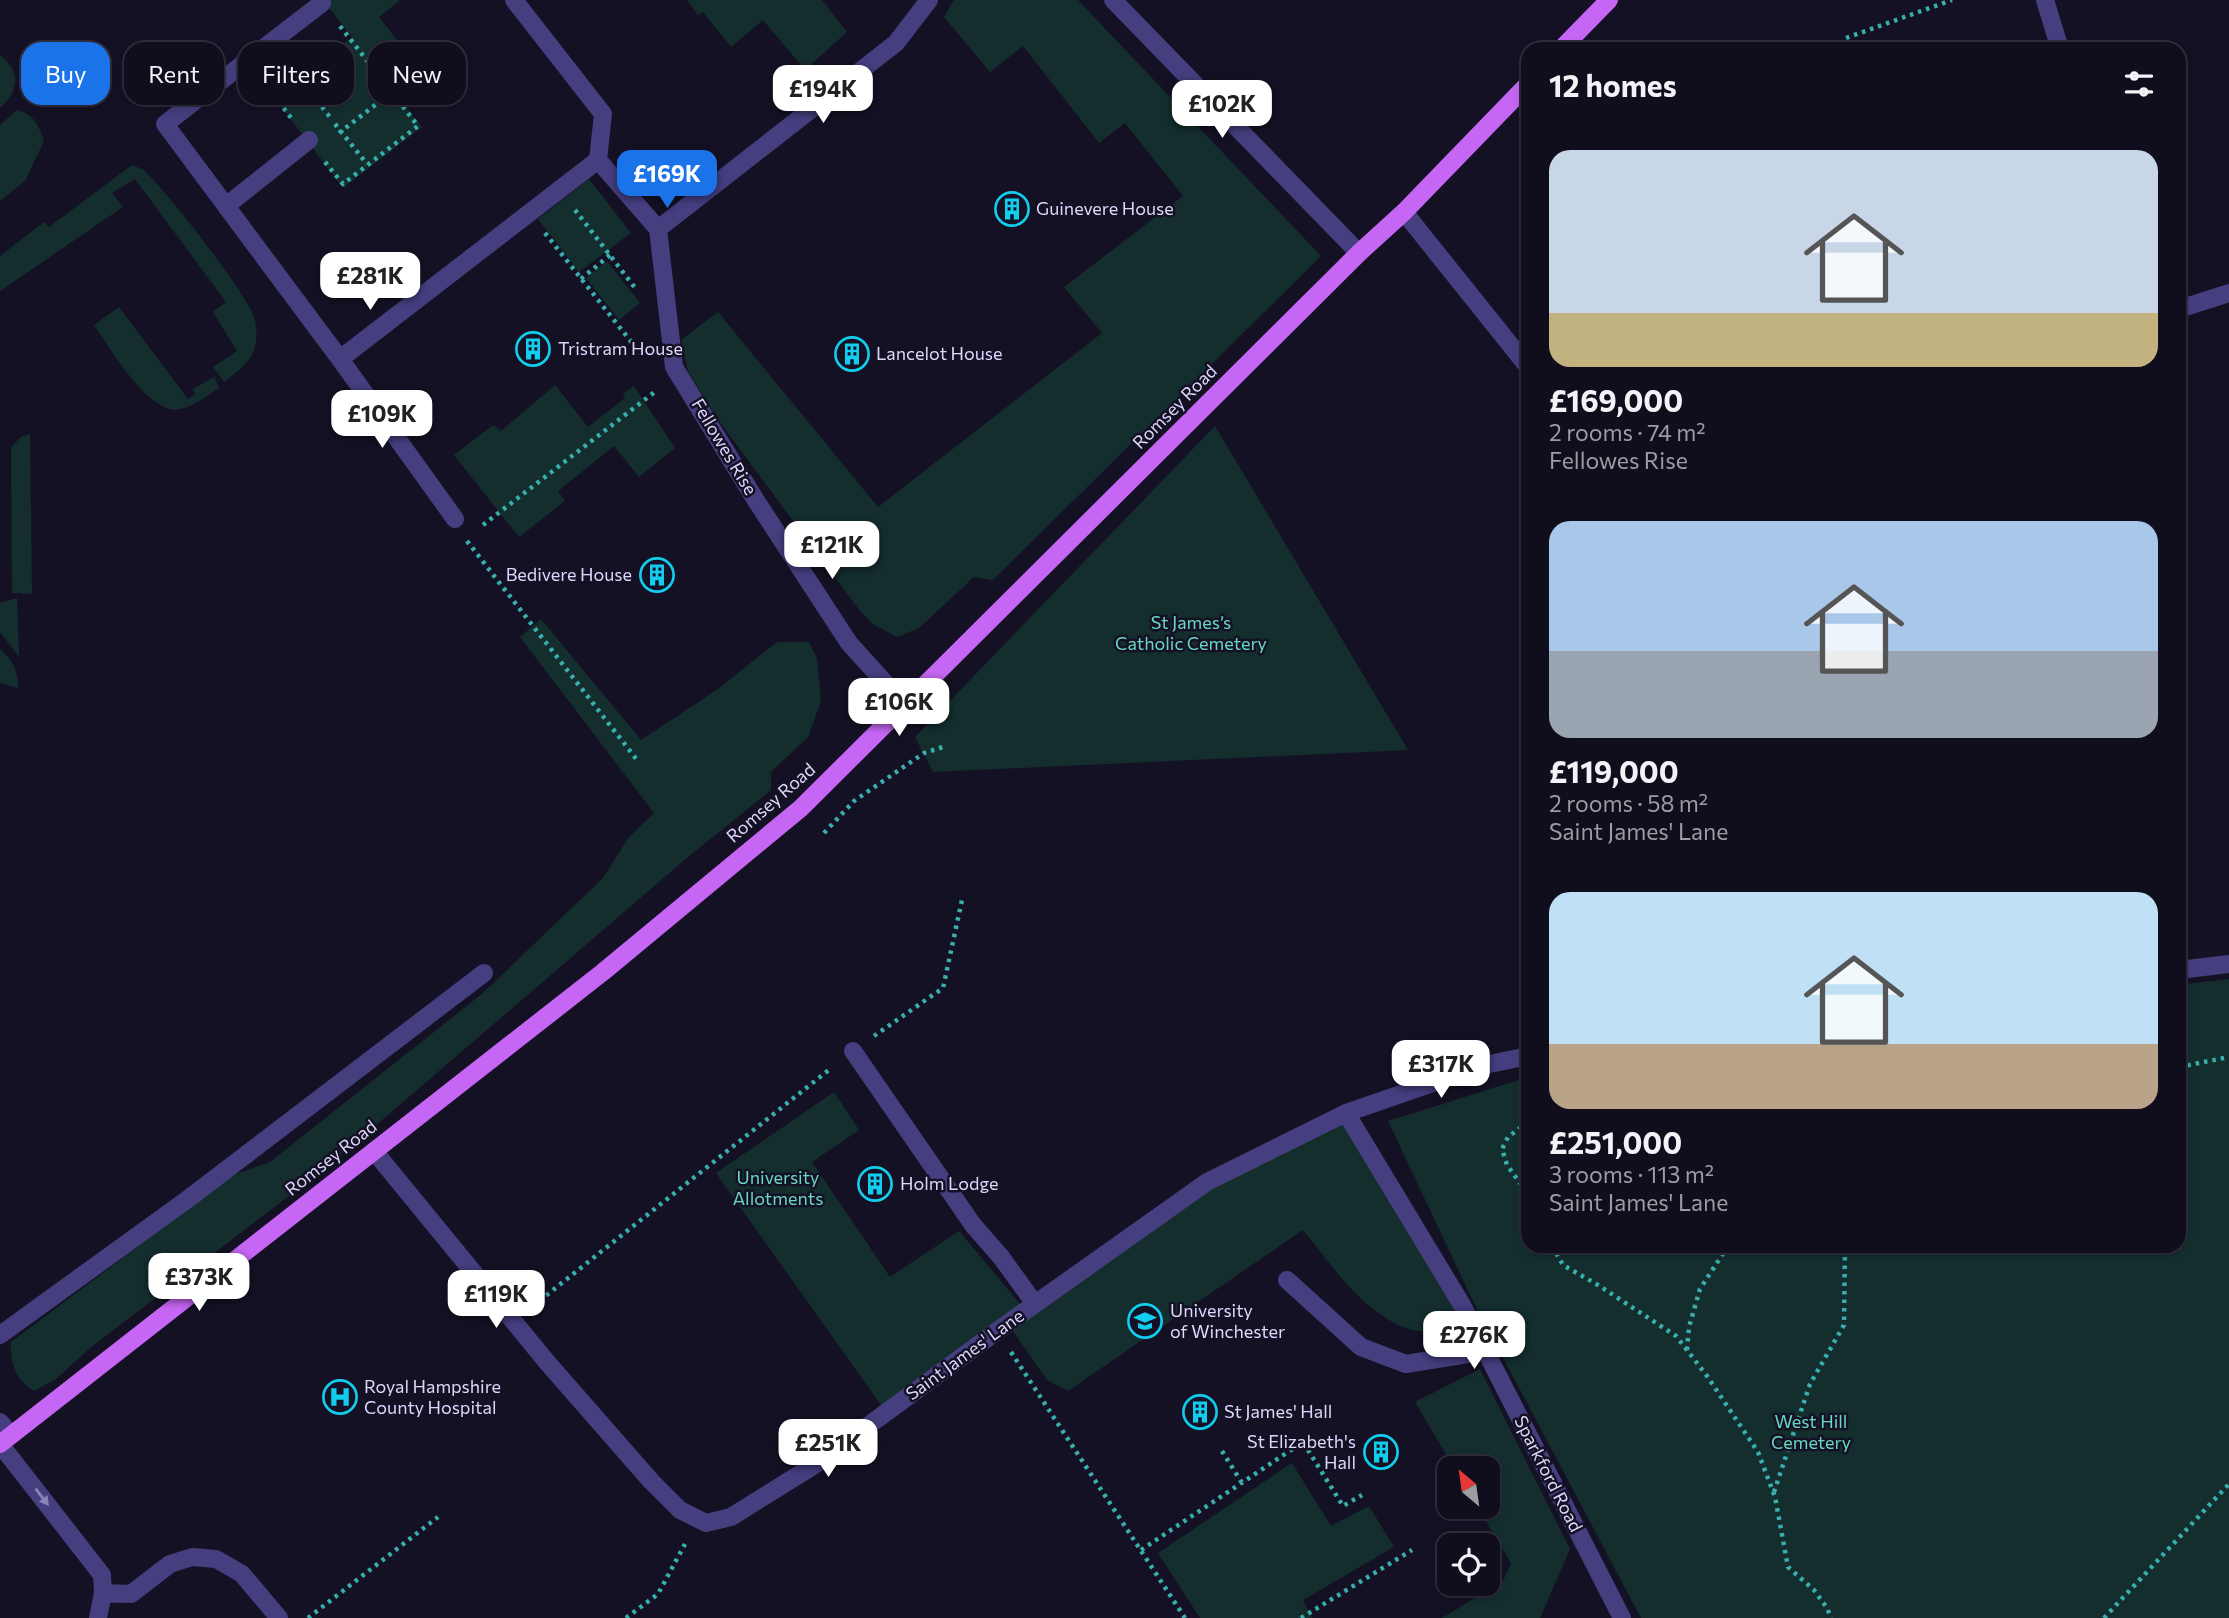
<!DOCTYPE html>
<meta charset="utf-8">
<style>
body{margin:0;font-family:Commissioner,sans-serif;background:#191625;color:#f1f3f6;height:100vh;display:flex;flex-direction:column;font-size:26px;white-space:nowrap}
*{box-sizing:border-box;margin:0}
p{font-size:23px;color:#9c9ca3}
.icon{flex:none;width:38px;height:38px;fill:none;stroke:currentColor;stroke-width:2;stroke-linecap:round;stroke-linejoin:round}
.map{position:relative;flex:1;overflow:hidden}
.side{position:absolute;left:1521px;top:42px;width:665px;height:1211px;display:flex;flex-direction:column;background:#100d1c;border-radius:21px;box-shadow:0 4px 10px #0003,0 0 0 2px #302d3b}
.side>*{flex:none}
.guide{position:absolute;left:21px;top:42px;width:665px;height:63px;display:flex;gap:14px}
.needle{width:46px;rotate:331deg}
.controls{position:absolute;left:1437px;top:1456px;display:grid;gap:14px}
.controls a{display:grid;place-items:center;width:63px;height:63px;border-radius:14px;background:#100d1c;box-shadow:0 4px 10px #0003,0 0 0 2px #302d3b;font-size:35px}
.price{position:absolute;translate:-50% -60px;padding:0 16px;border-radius:14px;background:#fff;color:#222;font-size:23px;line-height:46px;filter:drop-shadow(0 2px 4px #0008)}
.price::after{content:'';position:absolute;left:50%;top:42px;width:21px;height:16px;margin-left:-10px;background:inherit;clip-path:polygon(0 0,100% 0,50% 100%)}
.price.on{background:#1a73e8;color:#fff}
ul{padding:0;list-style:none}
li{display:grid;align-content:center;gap:14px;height:371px;padding:0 28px}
li span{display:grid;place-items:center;height:217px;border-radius:21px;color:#555}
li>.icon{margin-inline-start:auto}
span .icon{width:126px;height:126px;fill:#fffc;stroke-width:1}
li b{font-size:30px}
h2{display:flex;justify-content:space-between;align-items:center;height:84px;padding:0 28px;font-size:30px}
.pill{padding:0 24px;border-radius:21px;background:#100d1c;box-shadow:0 4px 10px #0003,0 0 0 2px #302d3b;font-size:24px;line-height:63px}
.pill.on{background:#1a73e8;color:#fff}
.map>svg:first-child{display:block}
.green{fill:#142e2e}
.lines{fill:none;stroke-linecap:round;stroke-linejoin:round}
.path{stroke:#38afad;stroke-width:4.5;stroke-dasharray:3.5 5;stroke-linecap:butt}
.minor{stroke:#453f80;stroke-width:18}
.major{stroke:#c666f4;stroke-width:18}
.oneway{fill:#8983b8}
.labels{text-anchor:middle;stroke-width:5;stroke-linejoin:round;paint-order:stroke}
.poi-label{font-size:18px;fill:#ddd7fc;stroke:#151125;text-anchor:start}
.street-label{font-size:18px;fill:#ddd7fc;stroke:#151125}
.park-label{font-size:18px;fill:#68d7c1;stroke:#151125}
</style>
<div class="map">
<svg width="2229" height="1618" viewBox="0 0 2229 1618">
<rect width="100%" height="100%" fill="#151125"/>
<!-- green -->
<path class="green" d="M323,0h77l-21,17 22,28 -26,22 47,60 -79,61 -69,-91 78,-60z
M687,0h135l25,32 -42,38 -42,-50 -32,27 -28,-35 -5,3z
M954,0h124l243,256 -328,324 -19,-3 -55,51 -22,9 -24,-13 -13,-13 -144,-194 -28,-46 -7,-31 37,-28 160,195 224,-174 -38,-46 119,-91 -58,-73 -26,20 -76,-97 -33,26 -46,-55z
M0,55c22,18 19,35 0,53z
M17,110c17,4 22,16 27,31l-19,40 -25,20v-76z
M132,165c1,0 9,4 10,4 19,14 110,131 113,151 6,33 -7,44 -31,62l-11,-15 24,-16 -24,-39 13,-10 -91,-123 -23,14 11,14 -123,84v-35l44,-34 5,5z
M589,179l42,54 -52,39 -41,-53z
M607,261l33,42 -21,17 -33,-42z
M119,307l69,92 7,-5 -2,-5 21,-12 5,11c-11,7 -25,18 -38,21 -32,8 -71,-62 -87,-84z
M555,385l33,42 37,-29 -2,-4 11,-8 41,62 -36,29 -25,-31 -56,45 7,10 -46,36 -65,-82 39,-30 8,6z
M1215,426l193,324 -475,22 -18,-35z
M30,434l2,160 -20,-1 -1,-146 11,-11z
M17,598l2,59 -19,-25v-29z
M541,619l100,121 77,-51 59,-47h32l8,16 4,43 -13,36 -37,35v18l-83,67 -356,306 -242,185 -34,31 -22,12c-19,-12 -24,-27 -23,-49l222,-167 37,-13 213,-169 120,-115 26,-41 25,-24 -134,-176z
M0,649c12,10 19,23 18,39l-18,-5z
M2229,979v639h-588l-168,-317 -85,-180 140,-44v169h651v-261z
M834,1092l25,38 -47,32 78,115 69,-46 67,80 168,-120 152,-78 133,225c-21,-3 -51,-4 -70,-9 -46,-15 -77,-64 -106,-99l-235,161 -21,-11 -39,-56 -122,88 -170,-239z
M1480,1369l90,180 -30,69h-98l61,-37 8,-18 -34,-56h11v-39h-34l-39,-66z
M1292,1463l39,63 38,-20 25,41 -91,53 9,18h-112l-42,-65z"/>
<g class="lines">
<!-- path -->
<path class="path" d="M1846,38l106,-38
M263,81l29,38
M306,87l24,30
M335,124l32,40
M339,133l53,-41
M325,162l18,22 75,-58 -78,-100
M575,210l61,79
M545,233l99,125
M581,279l29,-24
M483,525l173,-134
M467,541l170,219
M824,833l30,-32 70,-48 19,-6
M874,1036l69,-48 19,-88
M2179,1067l50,-10
M1528,1122l-20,15 -6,12 5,16 21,29
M1552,1246l11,19 35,20 78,51 31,40 51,76 17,45 13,70 26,23 13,18 4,10
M533,1306l297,-237
M1687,1350l2,-23 11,-38 28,-43
M1011,1352l174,266
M1222,1451l20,32
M1774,1492l36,-108 34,-59 1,-79
M1141,1550l162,-108 40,64 19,-11
M308,1618l130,-101
M626,1618l32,-24 27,-50
M1301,1618l111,-68
M2104,1618l125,-134"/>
<!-- minor -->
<path class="minor" d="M514,0l89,114 -5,46 60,69 16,138 81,132 94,144 57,63
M1113,0l246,253
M2045,0l15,49
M309,140l-83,66 114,153 258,-199
M226,206l-61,-82 157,-121
M1404,212l124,155
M658,229l238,-186 33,-43
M2179,309l50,-16
M340,359l115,160
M2179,970l50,-6
M853,1051l120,174 28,32 34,47
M1346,1113l116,192 160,313
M374,1151l172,210 105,120 29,29 26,13 25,-6 85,-53 181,-133 210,-149 139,-69 139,-48 43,-9
M1287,1280l74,67 45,17 80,-13
M0,1335l188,-136 296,-226
M0,1422l11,13
M0,1444l102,131 1,18 -5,25
M103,1593l28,1 39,-30 22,-7 24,2 26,15 37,44"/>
<!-- major -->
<path class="major" d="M1561,49l48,-49
M0,1444l603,-472 198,-164 558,-555 45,-41 124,-128"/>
</g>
<!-- one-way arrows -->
<defs><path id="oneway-solid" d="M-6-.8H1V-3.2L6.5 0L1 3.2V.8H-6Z" transform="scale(1.75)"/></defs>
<use class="oneway" href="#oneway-solid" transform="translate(42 1497) rotate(52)"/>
<!-- icons -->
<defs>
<g id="building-ring" transform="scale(1.75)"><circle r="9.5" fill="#151125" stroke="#12cded" stroke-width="1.5"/><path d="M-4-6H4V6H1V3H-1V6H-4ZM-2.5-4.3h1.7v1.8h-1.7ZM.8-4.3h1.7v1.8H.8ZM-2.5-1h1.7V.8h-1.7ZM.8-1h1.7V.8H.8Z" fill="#12cded"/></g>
<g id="university-ring" transform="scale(1.75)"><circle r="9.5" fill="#151125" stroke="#12cded" stroke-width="1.5"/><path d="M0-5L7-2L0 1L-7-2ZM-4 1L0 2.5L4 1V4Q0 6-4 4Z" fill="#12cded"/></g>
<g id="hospital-ring" transform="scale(1.75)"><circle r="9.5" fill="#151125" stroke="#12cded" stroke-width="1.5"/><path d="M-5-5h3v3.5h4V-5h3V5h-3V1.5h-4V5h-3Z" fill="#12cded"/></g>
</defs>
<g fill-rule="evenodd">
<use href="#building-ring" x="1012" y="209"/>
<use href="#building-ring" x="533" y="349"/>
<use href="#building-ring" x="852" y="354"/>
<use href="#building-ring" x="657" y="575"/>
<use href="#building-ring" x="875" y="1184"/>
<use href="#university-ring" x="1145" y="1321"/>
<use href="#hospital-ring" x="340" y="1397"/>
<use href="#building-ring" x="1200" y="1412"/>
<use href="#building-ring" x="1381" y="1452"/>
</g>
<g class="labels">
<!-- poi labels -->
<g class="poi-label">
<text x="1036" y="215">Guinevere House</text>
<text x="558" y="355">Tristram House</text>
<text x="876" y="360">Lancelot House</text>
<text x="632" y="581" text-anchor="end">Bedivere House</text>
<text x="900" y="1190">Holm Lodge</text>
<text x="1170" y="1317">University<tspan x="1170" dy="21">of Winchester</tspan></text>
<text x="364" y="1393">Royal Hampshire<tspan x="364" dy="21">County Hospital</tspan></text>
<text x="1224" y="1418">St James' Hall</text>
<text x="1356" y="1448" text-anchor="end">St Elizabeth's<tspan x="1356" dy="21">Hall</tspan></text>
</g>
<!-- street labels -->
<g class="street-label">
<text transform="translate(1175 407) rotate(-45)" y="6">Romsey Road</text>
<text transform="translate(724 447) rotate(59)" y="6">Fellowes Rise</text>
<text transform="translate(771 803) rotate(-41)" y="6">Romsey Road</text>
<text transform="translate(331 1158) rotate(-38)" y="6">Romsey Road</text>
<text transform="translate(965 1355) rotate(-36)" y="6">Saint James' Lane</text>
<text transform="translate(1548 1474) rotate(63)" y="6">Sparkford Road</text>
</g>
<!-- park labels -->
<g class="park-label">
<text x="1191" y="629">St James’s<tspan x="1191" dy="21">Catholic Cemetery</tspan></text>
<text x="778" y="1184">University<tspan x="778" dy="21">Allotments</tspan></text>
<text x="1811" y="1428">West Hill<tspan x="1811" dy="21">Cemetery</tspan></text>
</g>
</g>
</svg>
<div class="controls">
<a><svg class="needle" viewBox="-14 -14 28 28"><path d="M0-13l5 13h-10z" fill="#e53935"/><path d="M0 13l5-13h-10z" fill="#9c9ca3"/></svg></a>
<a><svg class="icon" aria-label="locate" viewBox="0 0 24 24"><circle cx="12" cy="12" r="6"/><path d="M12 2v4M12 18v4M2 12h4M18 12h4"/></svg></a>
</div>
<b class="price" style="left:823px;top:125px">£194K</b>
<b class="price" style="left:1222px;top:140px">£102K</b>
<b class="price on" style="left:667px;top:210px">£169K</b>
<b class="price" style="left:370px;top:312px">£281K</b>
<b class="price" style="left:382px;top:450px">£109K</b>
<b class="price" style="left:832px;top:581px">£121K</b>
<b class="price" style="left:899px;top:738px">£106K</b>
<b class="price" style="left:1441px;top:1100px">£317K</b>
<b class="price" style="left:199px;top:1313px">£373K</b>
<b class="price" style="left:496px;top:1330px">£119K</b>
<b class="price" style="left:1474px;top:1371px">£276K</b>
<b class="price" style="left:828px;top:1479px">£251K</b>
<div class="guide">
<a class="pill on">Buy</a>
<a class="pill">Rent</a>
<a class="pill">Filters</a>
<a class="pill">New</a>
</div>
<section class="side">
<h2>12 homes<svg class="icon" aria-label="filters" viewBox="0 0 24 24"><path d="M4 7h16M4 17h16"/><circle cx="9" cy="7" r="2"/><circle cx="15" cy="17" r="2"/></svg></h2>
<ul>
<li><span style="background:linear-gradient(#c9d6e8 75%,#c2b280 0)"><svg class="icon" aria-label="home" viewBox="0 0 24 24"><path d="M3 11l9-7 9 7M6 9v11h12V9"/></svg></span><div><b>£169,000</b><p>2 rooms · 74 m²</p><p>Fellowes Rise</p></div></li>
<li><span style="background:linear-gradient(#a9c7e8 60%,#9aa5b1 0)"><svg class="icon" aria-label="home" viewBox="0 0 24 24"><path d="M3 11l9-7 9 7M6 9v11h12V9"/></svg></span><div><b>£119,000</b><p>2 rooms · 58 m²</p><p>Saint James' Lane</p></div></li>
<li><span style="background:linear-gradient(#bfe0f5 70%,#b9a48a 0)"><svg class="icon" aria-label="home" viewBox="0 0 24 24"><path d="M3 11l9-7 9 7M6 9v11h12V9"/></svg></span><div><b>£251,000</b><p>3 rooms · 113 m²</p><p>Saint James' Lane</p></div></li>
</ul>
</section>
</div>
